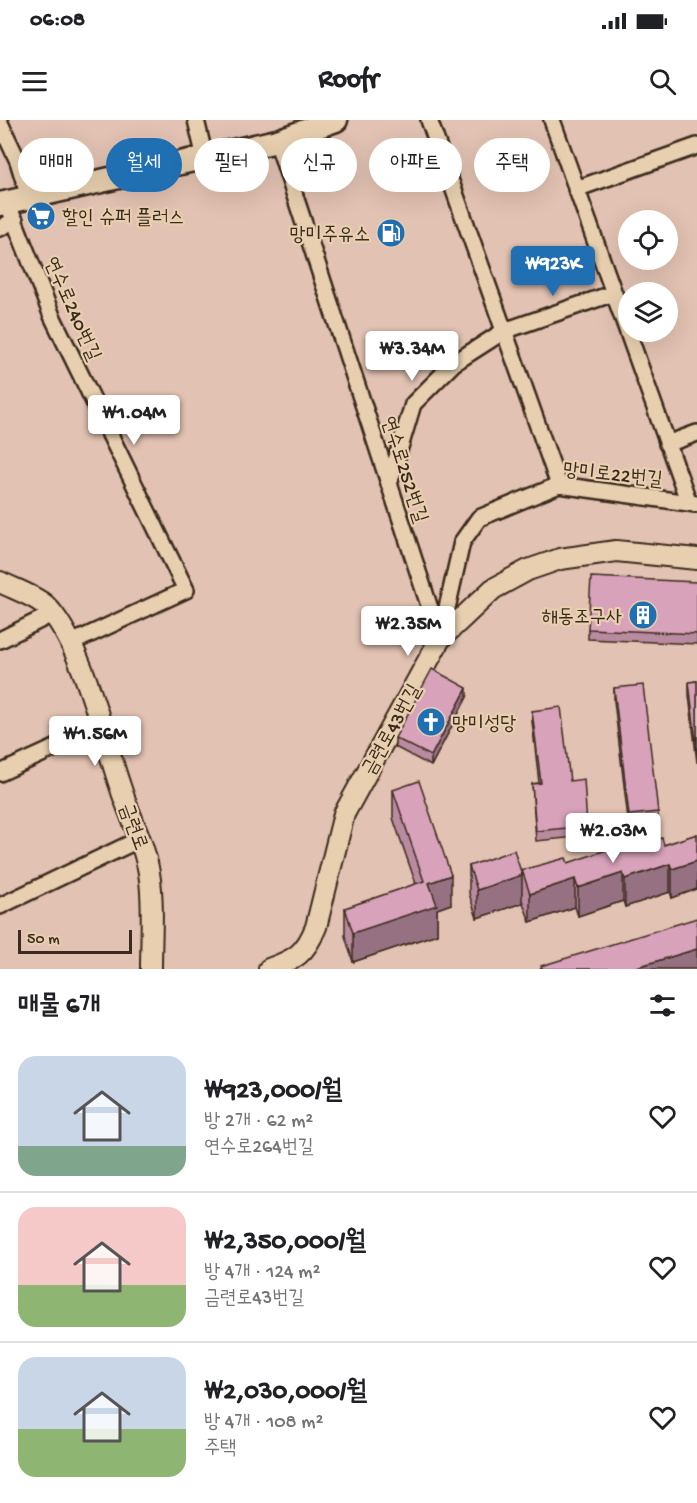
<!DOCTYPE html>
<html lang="ko">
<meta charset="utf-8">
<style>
body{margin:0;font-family:"Gochi Hand","Poor Story",sans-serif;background:#f6f6f6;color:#202124;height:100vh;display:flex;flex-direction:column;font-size:22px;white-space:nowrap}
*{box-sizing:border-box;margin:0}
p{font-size:20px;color:#757577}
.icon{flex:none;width:33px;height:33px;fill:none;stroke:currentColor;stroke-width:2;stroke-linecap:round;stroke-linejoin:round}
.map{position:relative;height:849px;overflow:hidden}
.drawer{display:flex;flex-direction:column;background:#fff;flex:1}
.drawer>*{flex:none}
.guide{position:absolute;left:18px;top:18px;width:662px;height:54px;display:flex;gap:12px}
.fabs{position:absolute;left:618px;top:90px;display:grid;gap:12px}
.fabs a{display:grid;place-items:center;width:60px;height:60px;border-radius:50%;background:#fff;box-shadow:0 6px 24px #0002;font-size:30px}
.scale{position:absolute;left:18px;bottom:15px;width:114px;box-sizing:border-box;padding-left:6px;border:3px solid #3b2a1e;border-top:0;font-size:16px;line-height:21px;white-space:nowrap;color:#3b2a1e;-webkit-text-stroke:4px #e7cfaf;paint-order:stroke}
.price{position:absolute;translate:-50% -51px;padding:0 14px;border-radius:6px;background:#fff;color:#222;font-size:20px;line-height:39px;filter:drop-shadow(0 2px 3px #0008)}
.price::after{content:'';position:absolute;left:50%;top:36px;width:18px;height:14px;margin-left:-9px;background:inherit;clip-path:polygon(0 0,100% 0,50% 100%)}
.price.selected{background:#1f6fb2;color:#fff}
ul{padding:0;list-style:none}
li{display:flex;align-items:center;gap:18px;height:150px;padding:0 18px}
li+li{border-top:2px solid #e0e0e0}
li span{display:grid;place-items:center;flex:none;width:168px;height:120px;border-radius:18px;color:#555}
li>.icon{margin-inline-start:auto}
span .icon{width:72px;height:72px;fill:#fffc;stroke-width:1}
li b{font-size:26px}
h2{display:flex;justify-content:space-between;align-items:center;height:72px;padding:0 18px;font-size:26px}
.pill{padding:0 21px;border-radius:27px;background:#fff;box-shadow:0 6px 24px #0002;font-size:21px;line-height:54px}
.pill.selected{background:#1f6fb2;color:#fff}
.status{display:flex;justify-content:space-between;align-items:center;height:42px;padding:0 30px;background:#fff;direction:ltr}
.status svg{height:16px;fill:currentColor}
header{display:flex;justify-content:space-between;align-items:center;height:78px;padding:0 18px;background:#fff;font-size:27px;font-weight:700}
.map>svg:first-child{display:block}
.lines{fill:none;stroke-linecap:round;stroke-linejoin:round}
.minor-casing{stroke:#3b2a1e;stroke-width:20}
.tertiary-casing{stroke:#3b2a1e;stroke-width:24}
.secondary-casing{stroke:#3b2a1e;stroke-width:27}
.minor{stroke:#e7cfaf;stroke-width:15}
.tertiary{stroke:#e7cfaf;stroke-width:20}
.secondary{stroke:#e7cfaf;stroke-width:22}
.wall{fill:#b98ba0;stroke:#3b2a1e;stroke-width:1.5}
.shaded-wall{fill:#967182;stroke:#3b2a1e;stroke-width:1.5}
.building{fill:#d7a2ba;stroke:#3b2a1e;stroke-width:1.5}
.labels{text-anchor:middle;stroke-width:4.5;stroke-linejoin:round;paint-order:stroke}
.poi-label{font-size:20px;fill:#3b2a1e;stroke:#e7cfaf;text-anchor:start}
.street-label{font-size:20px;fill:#3b2a1e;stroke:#e7cfaf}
</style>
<div class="status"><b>06:08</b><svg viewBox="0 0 49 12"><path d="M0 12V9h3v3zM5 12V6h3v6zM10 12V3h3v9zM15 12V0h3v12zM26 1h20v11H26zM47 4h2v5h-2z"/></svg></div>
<header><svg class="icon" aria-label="menu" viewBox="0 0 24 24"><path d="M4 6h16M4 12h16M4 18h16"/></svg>Roofr<svg class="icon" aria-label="search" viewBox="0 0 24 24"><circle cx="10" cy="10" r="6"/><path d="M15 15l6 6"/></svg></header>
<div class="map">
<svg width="697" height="849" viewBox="0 0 697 849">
<rect width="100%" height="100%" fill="#e2c2b2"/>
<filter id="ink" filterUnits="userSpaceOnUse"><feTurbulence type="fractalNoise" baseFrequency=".0167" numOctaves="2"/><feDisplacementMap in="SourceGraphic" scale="12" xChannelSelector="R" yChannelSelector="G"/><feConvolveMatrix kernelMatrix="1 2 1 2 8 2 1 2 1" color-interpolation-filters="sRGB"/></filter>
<g filter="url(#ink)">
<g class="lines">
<!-- minor casing -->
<g class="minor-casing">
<path id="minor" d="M196,0l9,38
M429,0l130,365
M552,0l137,383
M0,3l18,38 11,36
M277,21l163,498
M576,69l121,-43
M7,82l45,114 134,274 -117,54
M0,108l15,-8
M667,324l30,-11
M389,364l24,-80 41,-41 50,-32 110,-38
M440,519l22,-97 17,-24 80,-33 137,19
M0,520l52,-26
M0,653l103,-47
M0,786l140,-67"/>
</g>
<!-- tertiary casing -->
<g class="tertiary-casing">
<path id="tertiary" d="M0,462c14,7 33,13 45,23 36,34 59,134 75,181 9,29 24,56 29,87 5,30 2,65 2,96
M269,849c27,-10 36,-15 47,-42l28,-113 96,-175 53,-50 35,-19 32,-11 56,-8 81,8"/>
</g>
<!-- secondary casing -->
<g class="secondary-casing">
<path id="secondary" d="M0,84l277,-63 59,-21"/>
</g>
<!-- minor -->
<use href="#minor" class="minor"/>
<!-- tertiary -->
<use href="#tertiary" class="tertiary"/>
<!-- secondary -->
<use href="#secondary" class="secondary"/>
</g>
<!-- wall -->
<path class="wall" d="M697,462v62l-109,-5v-10z
M697,561v82l-8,-68v-13z
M614,568l44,124v12l-29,4 -15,-127z
M467,577l-36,69 -36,-19v-9z
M532,591l38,70 17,45v10l-51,5 -4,-57 7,-1 -7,-62z
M393,670l58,114 -14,5v25l-84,28 -8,-26v-28l71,-24 -23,-66z
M697,714v55l-25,9 -2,-6 -45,15 -2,-6 -45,15 -3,-9 -45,15 -8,-22v3l-45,15 -8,-24v-28l53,7v-3l46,-7 96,-18z"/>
<!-- shaded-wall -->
<path class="shaded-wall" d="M467,568v9l-36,69v-10z
M697,741v28l-25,9v-29z
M670,744v28l-45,15v-28z
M623,753v28l-45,15v-28z
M451,755v29l-14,5v25l-84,28v-29l76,-50z
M522,755v28l-45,15v-28z
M575,759v28l-45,15v-28z
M697,829v20h-67z"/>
<!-- building -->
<path class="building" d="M591,457l106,5v52l-109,-5z
M432,549l35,19 -36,68 -36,-18z
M697,561v69l-8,-68z
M643,565l15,127 -29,3 -15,-127z
M561,587l9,74 14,-2 3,47 -51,5 -4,-47 9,-1 -9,-72z
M419,661l32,94 -22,8 8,22 -84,28 -8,-25 79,-27 -31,-91z
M697,714v27l-25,8 -2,-5 -45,15 -2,-6 -45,15 -3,-9 -45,15 -8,-24 44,-12 2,5 47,-16 2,6 45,-15 2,7z
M514,730l8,25 -45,15 -8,-24z
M697,798v31l-67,20h-90l2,-1 -1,-2z"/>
</g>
<!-- icons -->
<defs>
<g id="supermarket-disc" transform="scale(1.5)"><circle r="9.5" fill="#1f6fb2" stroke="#e7cfaf"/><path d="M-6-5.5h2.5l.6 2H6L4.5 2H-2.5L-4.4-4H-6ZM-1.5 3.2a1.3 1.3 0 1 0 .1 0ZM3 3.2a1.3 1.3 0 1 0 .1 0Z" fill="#fff"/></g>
<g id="fuel-disc" transform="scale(1.5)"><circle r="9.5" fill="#1f6fb2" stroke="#e7cfaf"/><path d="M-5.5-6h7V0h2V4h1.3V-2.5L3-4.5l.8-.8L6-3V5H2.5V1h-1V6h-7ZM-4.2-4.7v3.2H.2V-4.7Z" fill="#fff"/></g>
<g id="building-disc" transform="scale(1.5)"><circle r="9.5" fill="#1f6fb2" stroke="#e7cfaf"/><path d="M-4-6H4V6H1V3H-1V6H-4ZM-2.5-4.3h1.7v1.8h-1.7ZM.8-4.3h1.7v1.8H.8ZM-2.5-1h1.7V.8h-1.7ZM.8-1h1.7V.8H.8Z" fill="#fff"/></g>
<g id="church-disc" transform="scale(1.5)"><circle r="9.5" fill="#1f6fb2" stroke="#e7cfaf"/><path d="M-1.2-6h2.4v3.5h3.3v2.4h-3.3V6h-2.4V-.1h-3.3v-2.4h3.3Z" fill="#fff"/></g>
</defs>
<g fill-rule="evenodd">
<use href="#supermarket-disc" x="41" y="96"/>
<use href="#fuel-disc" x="391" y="113"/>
<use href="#building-disc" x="643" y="495"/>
<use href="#church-disc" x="431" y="602"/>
</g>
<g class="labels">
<!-- poi labels -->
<g class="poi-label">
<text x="62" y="103">할인 슈퍼 플러스</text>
<text x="370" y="120" text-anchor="end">망미주유소</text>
<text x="622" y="502" text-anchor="end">해동조구사</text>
<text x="452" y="609">망미성당</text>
</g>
<!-- street labels -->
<g class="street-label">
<text transform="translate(74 188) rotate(66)" y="7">연수로240번길</text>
<text transform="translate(406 349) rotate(72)" y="7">연수로252번길</text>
<text transform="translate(613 353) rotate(6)" y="7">망미로22번길</text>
<text transform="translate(390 609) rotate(-61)" y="7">금련로43번길</text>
<text transform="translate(135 706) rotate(70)" y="7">금련로</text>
</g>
</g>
</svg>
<div class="fabs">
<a><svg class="icon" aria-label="locate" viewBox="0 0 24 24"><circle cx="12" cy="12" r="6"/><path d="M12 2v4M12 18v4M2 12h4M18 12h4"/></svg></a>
<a><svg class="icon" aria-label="layers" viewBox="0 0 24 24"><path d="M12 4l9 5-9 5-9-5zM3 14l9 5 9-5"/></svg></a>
</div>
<div class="scale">50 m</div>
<b class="price selected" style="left:553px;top:177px">₩923K</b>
<b class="price" style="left:412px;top:262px">₩3.34M</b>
<b class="price" style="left:134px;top:326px">₩1.04M</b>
<b class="price" style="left:408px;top:537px">₩2.35M</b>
<b class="price" style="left:95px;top:647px">₩1.56M</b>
<b class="price" style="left:613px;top:744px">₩2.03M</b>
<div class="guide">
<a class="pill">매매</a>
<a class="pill selected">월세</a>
<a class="pill">필터</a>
<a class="pill">신규</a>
<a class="pill">아파트</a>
<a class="pill">주택</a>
</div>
</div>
<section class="drawer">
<h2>매물 6개<svg class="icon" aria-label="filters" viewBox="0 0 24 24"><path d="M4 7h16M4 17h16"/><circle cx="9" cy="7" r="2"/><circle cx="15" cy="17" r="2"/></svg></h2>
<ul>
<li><span style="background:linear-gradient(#c9d6e8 75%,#7fa58c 0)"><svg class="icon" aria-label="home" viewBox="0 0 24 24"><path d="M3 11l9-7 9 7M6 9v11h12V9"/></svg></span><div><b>₩923,000/월</b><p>방 2개 · 62 m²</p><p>연수로264번길</p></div><svg class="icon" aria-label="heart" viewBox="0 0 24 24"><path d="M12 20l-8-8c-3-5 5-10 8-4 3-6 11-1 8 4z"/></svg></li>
<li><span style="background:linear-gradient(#f6c9c9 65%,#8fb573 0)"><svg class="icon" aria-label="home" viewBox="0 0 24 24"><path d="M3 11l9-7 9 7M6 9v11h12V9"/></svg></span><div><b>₩2,350,000/월</b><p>방 4개 · 124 m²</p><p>금련로43번길</p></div><svg class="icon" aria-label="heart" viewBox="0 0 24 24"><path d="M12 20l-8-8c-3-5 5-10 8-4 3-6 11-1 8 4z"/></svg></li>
<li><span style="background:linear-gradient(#c9d6e8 60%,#8fb573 0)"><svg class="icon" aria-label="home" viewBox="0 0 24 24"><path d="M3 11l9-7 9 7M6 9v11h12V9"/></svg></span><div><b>₩2,030,000/월</b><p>방 4개 · 108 m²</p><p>주택</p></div><svg class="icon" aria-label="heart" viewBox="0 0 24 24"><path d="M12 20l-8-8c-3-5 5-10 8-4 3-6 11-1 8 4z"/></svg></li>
</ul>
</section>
